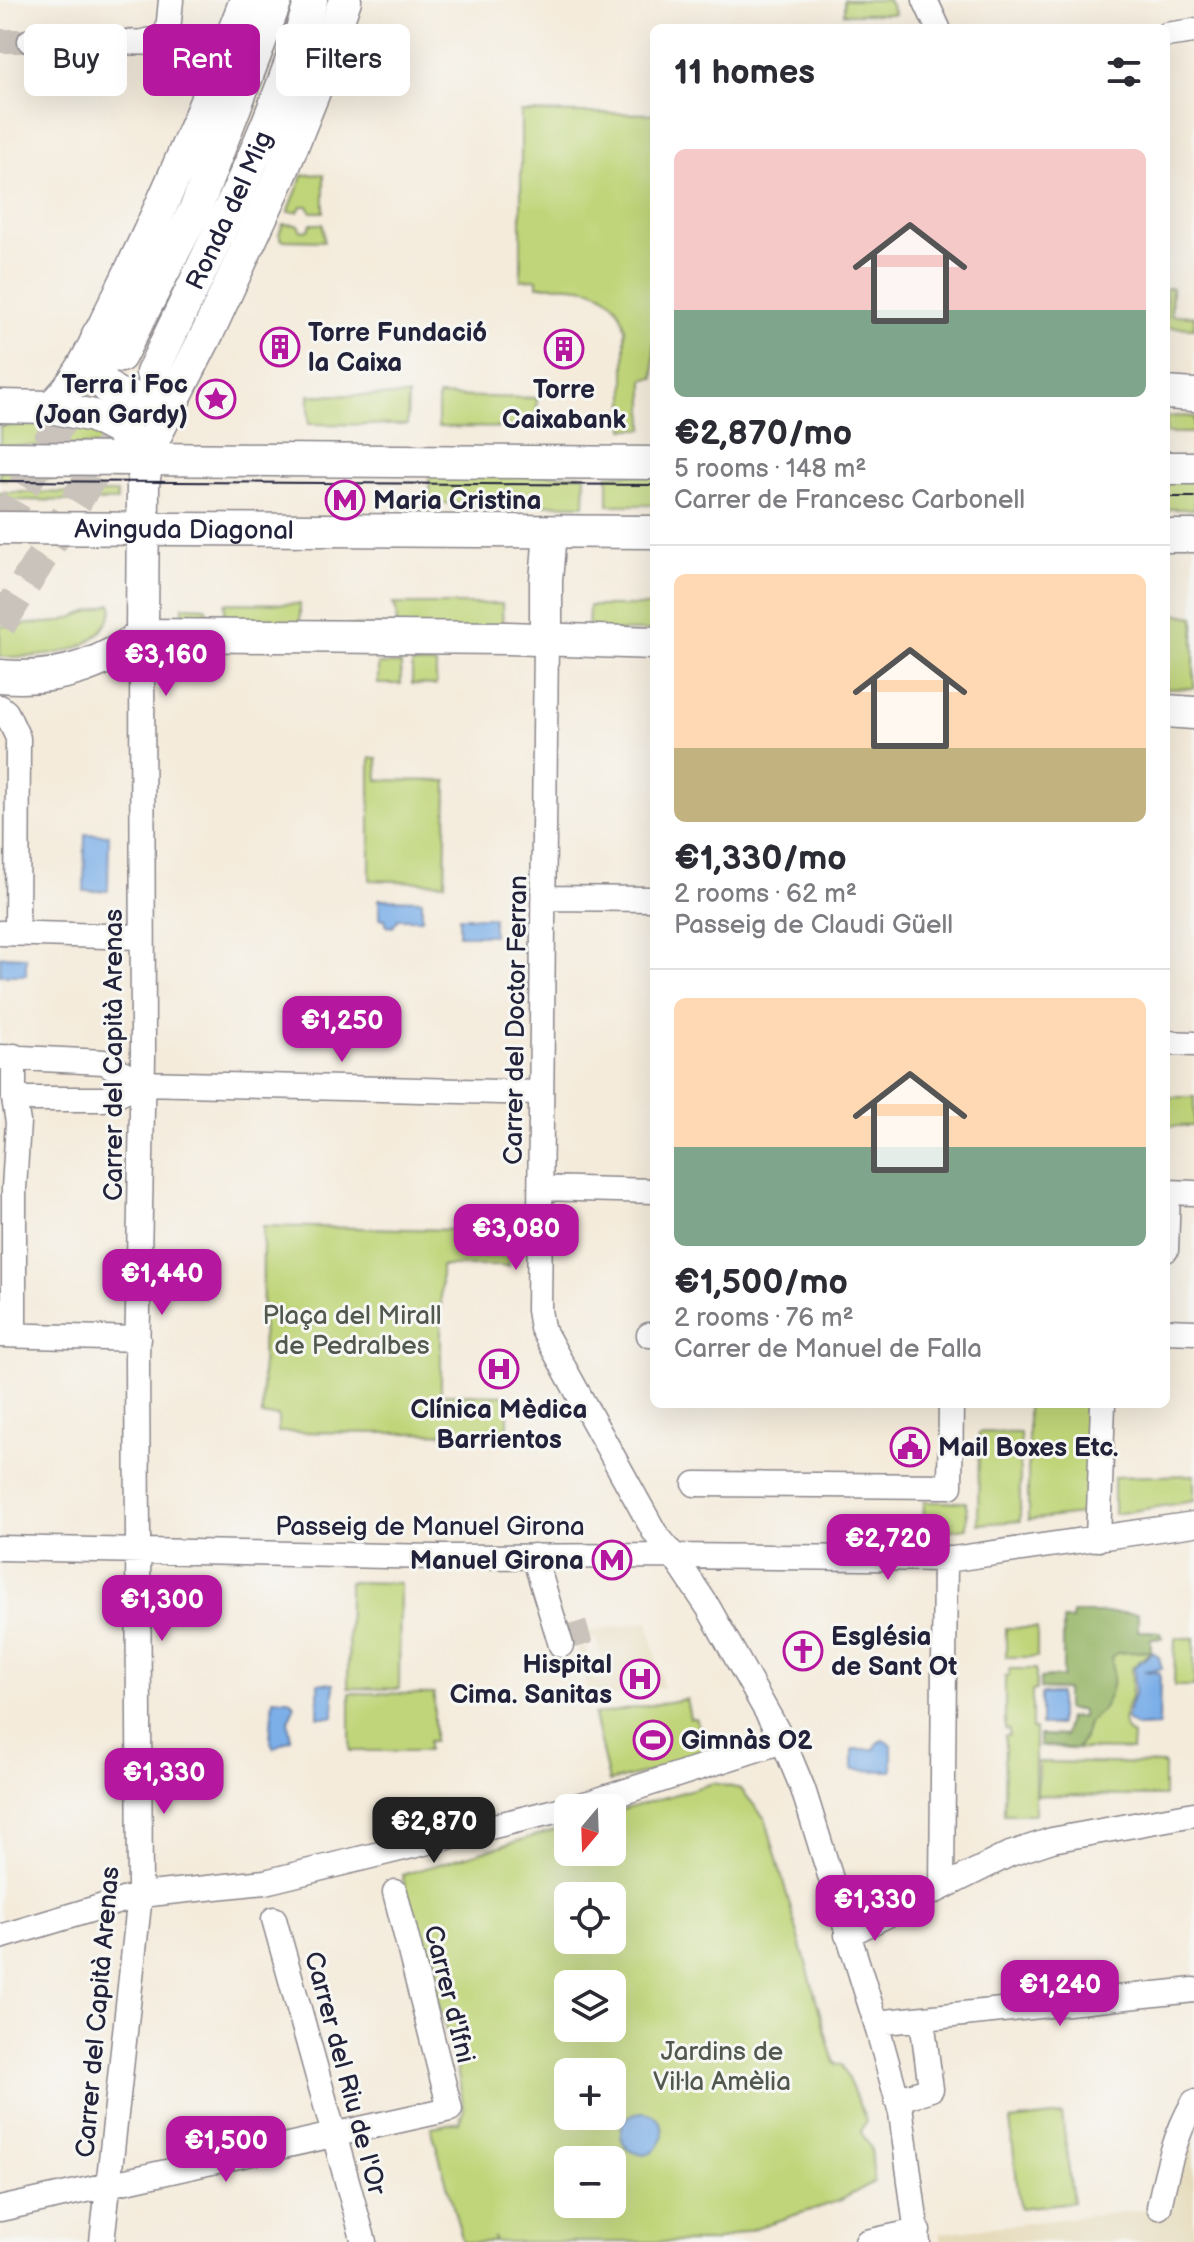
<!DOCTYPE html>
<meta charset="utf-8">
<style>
body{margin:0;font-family:"Balsamiq Sans",sans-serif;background:#f7f7f7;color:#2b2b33;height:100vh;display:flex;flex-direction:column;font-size:30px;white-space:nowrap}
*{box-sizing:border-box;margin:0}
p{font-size:26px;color:#7c7c81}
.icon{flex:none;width:44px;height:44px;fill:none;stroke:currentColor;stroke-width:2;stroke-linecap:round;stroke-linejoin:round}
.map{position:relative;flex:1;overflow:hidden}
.drawer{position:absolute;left:650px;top:24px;width:520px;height:1384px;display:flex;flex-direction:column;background:#fff;border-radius:12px;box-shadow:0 8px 32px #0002}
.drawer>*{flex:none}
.top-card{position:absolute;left:24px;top:24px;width:506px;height:72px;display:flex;gap:16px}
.needle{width:52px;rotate:199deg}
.controls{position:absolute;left:554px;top:1794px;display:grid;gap:16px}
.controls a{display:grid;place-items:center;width:72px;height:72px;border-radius:12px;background:#fff;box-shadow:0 8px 32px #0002;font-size:40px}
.price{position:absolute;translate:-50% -68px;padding:0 18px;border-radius:16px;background:#b5179e;color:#fff;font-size:26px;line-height:52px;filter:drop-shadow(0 2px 4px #0008)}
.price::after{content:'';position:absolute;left:50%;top:48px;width:24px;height:18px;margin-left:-12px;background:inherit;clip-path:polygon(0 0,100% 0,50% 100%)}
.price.on{background:#222;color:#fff}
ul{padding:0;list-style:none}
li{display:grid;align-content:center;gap:16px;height:424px;padding:0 24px}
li+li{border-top:2px solid #e1e1e2}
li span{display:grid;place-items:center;height:248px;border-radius:12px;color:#555}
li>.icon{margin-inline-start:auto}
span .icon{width:144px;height:144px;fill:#fffc;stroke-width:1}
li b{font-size:34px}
h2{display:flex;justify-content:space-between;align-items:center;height:96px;padding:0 24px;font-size:34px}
.chip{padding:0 28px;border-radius:12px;background:#fff;box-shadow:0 8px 32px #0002;font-size:28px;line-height:72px}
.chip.on{background:#b5179e;color:#fff}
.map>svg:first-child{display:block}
.built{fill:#e5daba;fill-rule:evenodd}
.green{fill:#c0d579;stroke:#717c5a;stroke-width:2;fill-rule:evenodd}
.forest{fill:#98b669;stroke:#5d6c52;stroke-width:2}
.water{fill:#7bafe8;stroke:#4e6892;stroke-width:2}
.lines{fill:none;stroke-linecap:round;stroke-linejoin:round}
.minor-tunnel{stroke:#cac3bb;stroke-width:24;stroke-dasharray:24 12;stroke-linecap:butt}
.major-tunnel{stroke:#cac3bb;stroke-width:32;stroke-dasharray:32 16;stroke-linecap:butt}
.minor-casing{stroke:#8b868b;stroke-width:27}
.major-casing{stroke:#8b868b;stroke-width:35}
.minor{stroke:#fff;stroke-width:24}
.major{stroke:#fff;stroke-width:32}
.tram{stroke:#22223b;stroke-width:2}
.labels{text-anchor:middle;stroke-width:6;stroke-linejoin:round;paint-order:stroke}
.street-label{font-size:26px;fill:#22223b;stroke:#f6f6f2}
.poi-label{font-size:26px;font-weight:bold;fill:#22223b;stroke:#f6f6f2;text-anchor:start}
.park-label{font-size:26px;fill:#51584e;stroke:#f6f6f2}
</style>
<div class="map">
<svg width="1194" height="2242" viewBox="0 0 1194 2242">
<rect width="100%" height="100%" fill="#f6f6f2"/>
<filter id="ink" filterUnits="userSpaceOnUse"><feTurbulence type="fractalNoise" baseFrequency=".0125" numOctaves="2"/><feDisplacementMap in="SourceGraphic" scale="16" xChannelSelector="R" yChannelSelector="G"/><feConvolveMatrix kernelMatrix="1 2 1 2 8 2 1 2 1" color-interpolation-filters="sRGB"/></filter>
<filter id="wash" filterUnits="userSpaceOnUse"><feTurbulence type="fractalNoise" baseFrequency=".006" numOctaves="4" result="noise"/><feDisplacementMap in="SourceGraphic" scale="32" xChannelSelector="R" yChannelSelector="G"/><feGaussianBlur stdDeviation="1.8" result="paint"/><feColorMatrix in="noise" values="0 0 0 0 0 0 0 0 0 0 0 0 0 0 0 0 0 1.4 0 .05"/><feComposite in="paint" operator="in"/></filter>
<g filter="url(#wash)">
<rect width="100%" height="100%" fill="#f4ebdb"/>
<!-- built -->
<path class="built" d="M648,1621l15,66 -70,13 -4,-2 -15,-64zM596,1639l10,39 -12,2 -10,-39z
M1194,2107v135h-254v-9l210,-24 31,-58 10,-7 -5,-13z"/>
<!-- green -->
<path class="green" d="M844,0h44l7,14h-51z
M521,112l133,2v264l-10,1v50h-19v-101c-10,-47 -50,-42 -88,-42v-7l-16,1z
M324,174v38h-13l-3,-6h-7l-3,6h-10l15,-37z
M283,224l15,1 3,6 7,-1 3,-6h12l1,17 -42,-1 -3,-6z
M1166,288h6l-1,27 23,1v12l-28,-1z
M309,395l99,1 -1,29 -98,-1z
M438,396l99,2 -1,30 -98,-1z
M1181,416l13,1v16h-28v-16z
M0,426c34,0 87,-10 112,19l-112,1z
M0,470l117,1v8h-117z
M429,473l156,2 -1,30 -154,-2z
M608,474h46v31h-46z
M1166,478h28v31h-28z
M0,492l117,1v8l-117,-1z
M225,603l75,1v22h97l-1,-17 -3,-5h109l1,27 -320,-2v-23l22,1 3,7h17z
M111,604l2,4c-13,49 -71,49 -113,49v-31l59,-4z
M589,606h65v25h-66z
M1174,613l20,4v71l-28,1v-73z
M378,664h23v20h-23z
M412,664h24v21l-24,-1z
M370,758h7l1,22 69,1 -2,102 -75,-3z
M1166,1097h28v29h-28z
M263,1226l245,5v35h-67v128l67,1v39l-230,-2v-16h-16z
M1028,1404h75l-4,108 -71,8z
M979,1432l41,1v88l-42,3z
M1194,1475v26l-80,13v-37z
M924,1502h43v26l-44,6z
M349,1582l51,1 -1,106 -51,-1z
M1072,1613h66v18l21,1 3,6 -11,1v12l-20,18c1,9 2,18 0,27 -4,15 -16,28 2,40l-1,14 -64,-1 -29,-4v-10l26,1 3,-18 14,-1v-7h-16v-20l-26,-1v-11l23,-1v-57h9z
M1006,1628h31v29h-31z
M1175,1638h19v48h-20z
M1009,1669h27v21l-4,1v38h3v85h-31l1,-78h4v-6l-4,-1v-53h4z
M350,1693l84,1v47h-6v10h-78z
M686,1699l4,19h5l19,38 -105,26 -15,-67z
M1038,1762l126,2v32l-127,-1z
M713,1783l28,6 25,31 68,243 8,2 24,55 -5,12 10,16 3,34 -33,18 -129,42h-217l-2,-5 1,5h-31l-32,-115 28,-5 5,-13 -7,-41 -55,-193 166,-49v26h44v-39zM568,1896h44v44h-44zM568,1984h44v44h-44zM568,2072h44v44h-44zM568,2160h44v44h-44z
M1062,2115l11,87 -53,6 -10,-87z"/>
<!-- forest -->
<path class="forest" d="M1072,1613h66v18l21,1 3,6 -11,1v12l-34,2 -5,4c4,26 -2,50 -24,66l-4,15 -7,11 -38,-4v-10l26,1 3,-18 14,-1v-7h-16v-20l-26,-1v-11l23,-1v-57h9z"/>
<!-- water -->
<path class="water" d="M85,834l24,1 -1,56h-24z
M379,899l43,1v19h-24l-5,8 -6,-1 -2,-7 -6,-1z
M459,917h34v18h-34z
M0,956l26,1v18h-26z
M1153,1652l6,5 3,12 -18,2 16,2 -1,53 -23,1 -10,-8 9,-28 -1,-24z
M318,1683l16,1v33h-16z
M1041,1694h18v31h-18z
M273,1699h16l6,6 -7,16 3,18 -17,9 -4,-8z
M883,1740l9,5v26l-39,-1v-21h22l2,-6z
M621 2133a21 21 0 1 1 42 0a21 21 0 1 1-42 0Z"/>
</g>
<g filter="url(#ink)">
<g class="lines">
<!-- minor-tunnel -->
<path class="minor-tunnel" d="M0,41h30
M566,1635l8,1 26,-8"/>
<!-- major-tunnel -->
<path class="major-tunnel" d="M0,528l80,-141
M0,625l126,-205 25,-46"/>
<!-- minor casing -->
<g class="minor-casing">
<path id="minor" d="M925,0l13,28
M1166,35l28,-4
M30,41l149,2 22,15 14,25
M146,41l12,-2 10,-8 3,-31
M546,640l-7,670 3,18 113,205 19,23 34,51 75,134 20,48 73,234 25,90 17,129
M0,707l6,5 12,26 -1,195
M545,898l109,1
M0,933l142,4
M1166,1043l28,1
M0,1057l104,5 38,21
M14,1099h89c15,-3 25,-12 39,-16l398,10
M541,1188l113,3
M1168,1192l26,1
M1166,1193l2,-1 -2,58
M1166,1331l28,1
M0,1335l138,4
M14,1335v-146l4,-67 -4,-23v-43
M649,1335h5
M695,1484l255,2 1,-82
M1098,1539l5,-135
M0,1548l435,9 239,-1 279,3 241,-35
M534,1556l27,89
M942,1887l3,-328
M274,1919l90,323
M847,1935l163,-81 42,-14 142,-26
M0,1937l140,-42 125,-13 327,-80 191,-61
M876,2023l318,-33
M897,2100l34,-11 -9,-70
M1159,2207c8,-37 16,-73 35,-105
M0,2209l450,-100 -55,-217
M102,2242l38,-347 -3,-535 6,-302 -1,-423
M867,2242l51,-11"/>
</g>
<!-- major casing -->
<g class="major-casing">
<g id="major">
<path d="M98,335c-13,61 32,75 80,54"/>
<path d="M120,356l76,-148 80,-208"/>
<path id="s1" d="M152,373c57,-122 122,-243 159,-373"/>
<path d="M1166,393l28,2"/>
<path d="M0,406l51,1 42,9 33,17 19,28"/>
<path d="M51,407c30,-26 44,-64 61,-98 51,-101 94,-204 134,-309"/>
<path d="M0,458l654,5"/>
<path d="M1166,468h28"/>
<path id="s2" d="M0,528l654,4"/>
<path d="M1166,536h28"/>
<path d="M142,635l1,-150 6,-37 60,-118 71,-154 33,-82 32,-94"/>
<path d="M546,640v-59l4,-49"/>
<path d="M0,676c52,5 100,-9 142,-41l366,3 146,5"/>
<path d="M1166,711l28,2"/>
</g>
</g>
<!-- minor -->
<use href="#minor" class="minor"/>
<!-- major -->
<use href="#major" class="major"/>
<!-- tram -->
<path class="tram" d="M0,481l654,4
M1166,497h28"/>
</g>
</g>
<!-- icons -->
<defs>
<g id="building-ring" transform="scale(2)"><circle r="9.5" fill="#f6f6f2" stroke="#b5179e" stroke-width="1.5"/><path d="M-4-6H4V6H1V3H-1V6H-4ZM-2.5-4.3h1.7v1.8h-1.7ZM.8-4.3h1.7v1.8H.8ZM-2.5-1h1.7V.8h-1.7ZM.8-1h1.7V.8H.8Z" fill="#b5179e"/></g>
<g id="sight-ring" transform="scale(2)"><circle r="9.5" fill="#f6f6f2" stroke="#b5179e" stroke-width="1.5"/><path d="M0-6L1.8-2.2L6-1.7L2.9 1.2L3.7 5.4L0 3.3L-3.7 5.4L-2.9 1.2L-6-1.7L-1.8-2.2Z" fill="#b5179e"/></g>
<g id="metro-ring" transform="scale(2)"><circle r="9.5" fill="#f6f6f2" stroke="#b5179e" stroke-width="1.5"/><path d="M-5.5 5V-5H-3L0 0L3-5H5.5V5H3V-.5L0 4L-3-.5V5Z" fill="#b5179e"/></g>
<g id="hospital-ring" transform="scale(2)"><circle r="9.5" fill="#f6f6f2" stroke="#b5179e" stroke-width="1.5"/><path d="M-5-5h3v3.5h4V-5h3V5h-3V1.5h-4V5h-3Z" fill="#b5179e"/></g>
<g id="civic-ring" transform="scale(2)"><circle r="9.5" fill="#f6f6f2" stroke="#b5179e" stroke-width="1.5"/><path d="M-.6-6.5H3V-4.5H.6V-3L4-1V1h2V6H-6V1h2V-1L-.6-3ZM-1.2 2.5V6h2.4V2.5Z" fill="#b5179e"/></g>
<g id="church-ring" transform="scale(2)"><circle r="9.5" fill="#f6f6f2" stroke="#b5179e" stroke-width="1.5"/><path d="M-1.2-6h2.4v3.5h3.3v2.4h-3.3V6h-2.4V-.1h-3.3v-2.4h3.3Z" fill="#b5179e"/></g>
<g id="stadium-ring" transform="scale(2)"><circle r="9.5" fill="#f6f6f2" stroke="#b5179e" stroke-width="1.5"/><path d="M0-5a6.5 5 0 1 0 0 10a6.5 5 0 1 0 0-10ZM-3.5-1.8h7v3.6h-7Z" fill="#b5179e"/></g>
</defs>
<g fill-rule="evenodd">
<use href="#building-ring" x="280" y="347"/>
<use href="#building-ring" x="564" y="349"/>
<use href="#sight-ring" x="216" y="399"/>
<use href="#metro-ring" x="345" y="500"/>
<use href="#hospital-ring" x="499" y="1369"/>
<use href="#civic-ring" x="910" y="1447"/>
<use href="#metro-ring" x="612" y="1560"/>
<use href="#church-ring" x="803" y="1651"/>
<use href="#hospital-ring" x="640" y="1679"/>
<use href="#stadium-ring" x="653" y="1740"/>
</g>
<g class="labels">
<!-- street labels -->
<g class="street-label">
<text dy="9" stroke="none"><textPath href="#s1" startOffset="180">Ronda del Mig</textPath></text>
<text dy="9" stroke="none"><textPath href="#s2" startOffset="184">Avinguda Diagonal</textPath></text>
<text transform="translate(515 1020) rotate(-89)" y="9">Carrer del Doctor Ferran</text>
<text transform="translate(113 1055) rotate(-90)" y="9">Carrer del Capità Arenas</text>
<text x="430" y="1535">Passeig de Manuel Girona</text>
<text transform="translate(450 1994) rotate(76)" y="9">Carrer d'Ifni</text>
<text transform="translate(97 2012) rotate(-85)" y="9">Carrer del Capità Arenas</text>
<text transform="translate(346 2073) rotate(75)" y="9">Carrer del Riu de l'Or</text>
</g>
<!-- poi labels -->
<g class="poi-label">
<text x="308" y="341">Torre Fundació<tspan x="308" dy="30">la Caixa</tspan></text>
<text x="188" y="393" text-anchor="end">Terra i Foc<tspan x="188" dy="30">(Joan Gardy)</tspan></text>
<text x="564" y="398" text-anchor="middle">Torre<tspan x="564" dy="30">Caixabank</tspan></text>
<text x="373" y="509">Maria Cristina</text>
<text x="499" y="1418" text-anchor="middle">Clínica Mèdica<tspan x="499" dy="30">Barrientos</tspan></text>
<text x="938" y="1456">Mail Boxes Etc.</text>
<text x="584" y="1569" text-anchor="end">Manuel Girona</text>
<text x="831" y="1645">Església<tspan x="831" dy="30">de Sant Ot</tspan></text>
<text x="612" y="1673" text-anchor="end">Hispital<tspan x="612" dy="30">Cima. Sanitas</tspan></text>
<text x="681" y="1749">Gimnàs O2</text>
</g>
<!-- park labels -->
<g class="park-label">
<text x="352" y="1324">Plaça del Mirall<tspan x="352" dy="30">de Pedralbes</tspan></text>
<text x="722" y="2060">Jardins de<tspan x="722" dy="30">Vil·la Amèlia</tspan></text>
</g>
</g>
</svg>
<div class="controls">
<a><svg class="needle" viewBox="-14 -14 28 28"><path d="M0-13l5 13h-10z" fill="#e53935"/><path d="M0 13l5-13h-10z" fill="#7c7c81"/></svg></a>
<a><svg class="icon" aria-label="locate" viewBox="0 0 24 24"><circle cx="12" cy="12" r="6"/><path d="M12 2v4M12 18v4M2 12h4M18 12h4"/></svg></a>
<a><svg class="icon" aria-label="layers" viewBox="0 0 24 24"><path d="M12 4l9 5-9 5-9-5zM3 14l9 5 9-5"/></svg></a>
<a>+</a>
<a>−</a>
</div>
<b class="price" style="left:166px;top:698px">€3,160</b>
<b class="price" style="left:342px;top:1064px">€1,250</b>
<b class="price" style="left:516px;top:1272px">€3,080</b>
<b class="price" style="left:162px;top:1317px">€1,440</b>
<b class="price" style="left:888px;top:1582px">€2,720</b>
<b class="price" style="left:162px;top:1643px">€1,300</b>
<b class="price" style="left:164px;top:1816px">€1,330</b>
<b class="price on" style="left:434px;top:1865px">€2,870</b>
<b class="price" style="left:875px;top:1943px">€1,330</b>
<b class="price" style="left:1060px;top:2028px">€1,240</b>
<b class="price" style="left:226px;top:2184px">€1,500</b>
<div class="top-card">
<a class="chip">Buy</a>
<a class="chip on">Rent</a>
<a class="chip">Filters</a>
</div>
<section class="drawer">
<h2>11 homes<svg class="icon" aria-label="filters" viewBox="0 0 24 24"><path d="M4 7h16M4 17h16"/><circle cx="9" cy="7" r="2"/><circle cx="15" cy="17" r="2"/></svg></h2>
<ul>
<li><span style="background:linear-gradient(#f6c9c9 65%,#7fa58c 0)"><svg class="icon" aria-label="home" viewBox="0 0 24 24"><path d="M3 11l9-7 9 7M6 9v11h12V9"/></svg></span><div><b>€2,870/mo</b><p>5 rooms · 148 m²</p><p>Carrer de Francesc Carbonell</p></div></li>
<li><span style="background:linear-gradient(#ffd9b3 70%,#c2b280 0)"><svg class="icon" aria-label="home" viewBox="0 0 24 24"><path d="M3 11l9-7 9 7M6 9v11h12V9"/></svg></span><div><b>€1,330/mo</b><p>2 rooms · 62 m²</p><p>Passeig de Claudi Güell</p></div></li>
<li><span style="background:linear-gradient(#ffd9b3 60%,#7fa58c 0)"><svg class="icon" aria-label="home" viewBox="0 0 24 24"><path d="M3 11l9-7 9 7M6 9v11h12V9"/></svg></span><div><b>€1,500/mo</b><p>2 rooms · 76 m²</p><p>Carrer de Manuel de Falla</p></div></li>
</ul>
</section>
</div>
